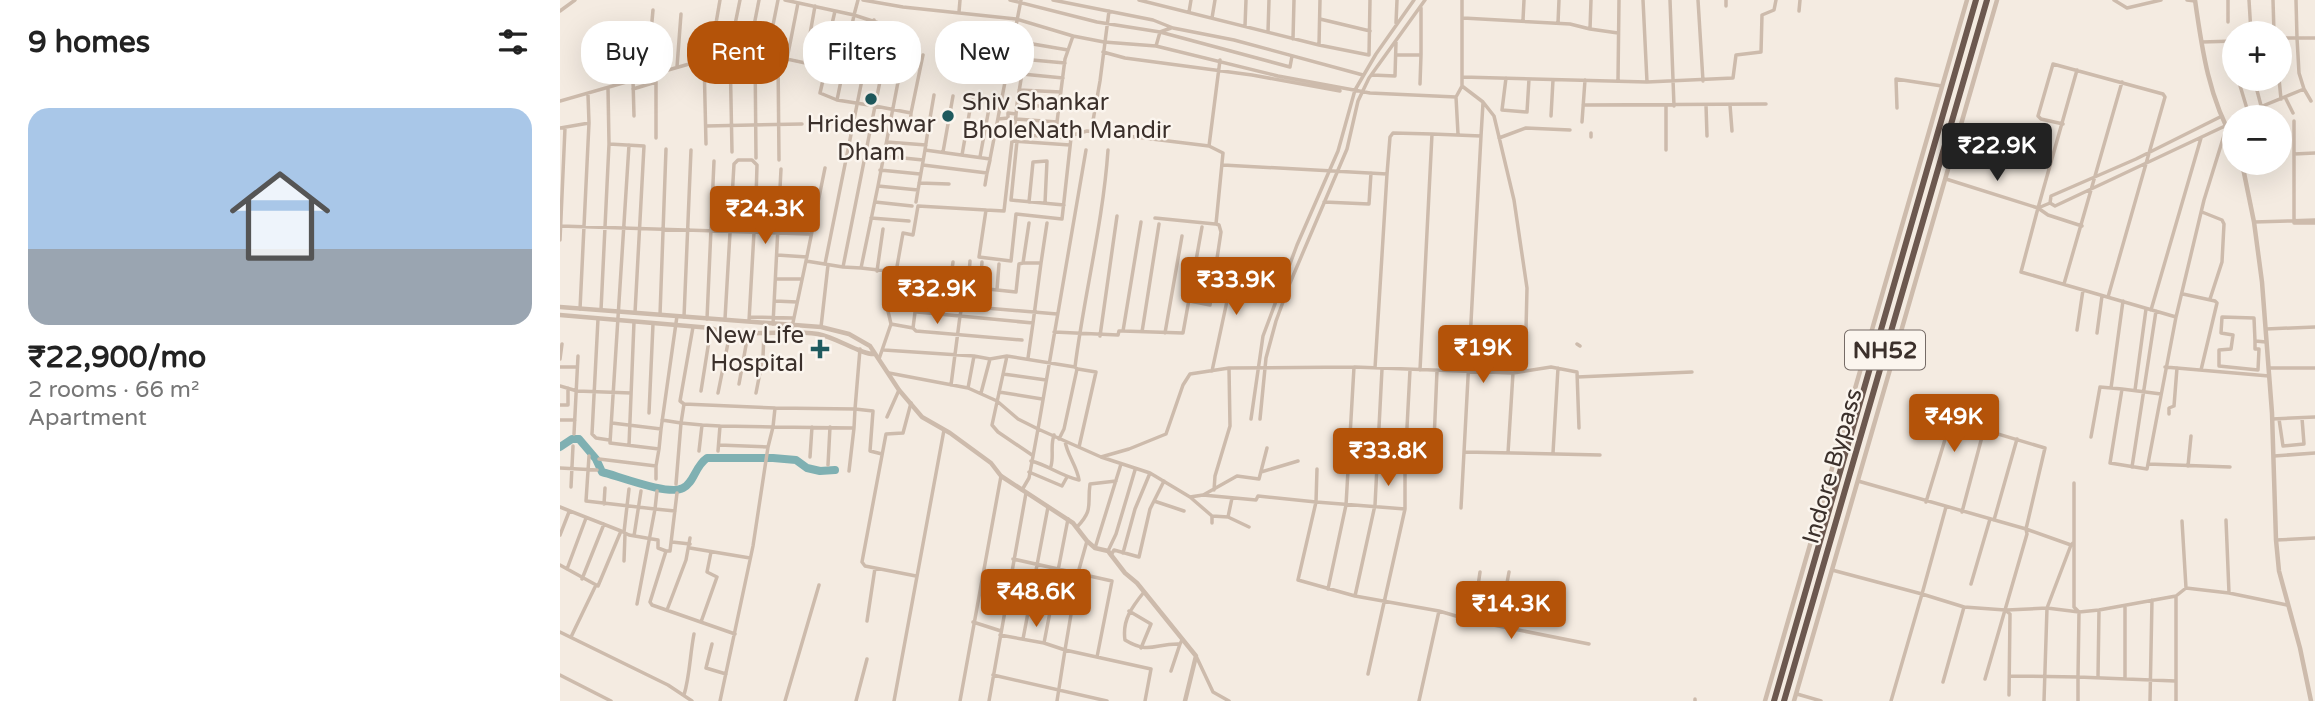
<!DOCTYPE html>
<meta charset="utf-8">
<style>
body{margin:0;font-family:"Varela Round",sans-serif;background:#f2f2f2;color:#222;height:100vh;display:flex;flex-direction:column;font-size:26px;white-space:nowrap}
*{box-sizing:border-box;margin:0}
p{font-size:23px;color:#767676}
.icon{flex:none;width:38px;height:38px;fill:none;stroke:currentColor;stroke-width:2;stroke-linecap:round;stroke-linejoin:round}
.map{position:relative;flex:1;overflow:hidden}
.details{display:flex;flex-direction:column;background:#fff;width:560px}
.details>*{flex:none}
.top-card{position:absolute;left:21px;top:21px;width:665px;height:63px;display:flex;gap:14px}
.tools{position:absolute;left:1662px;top:21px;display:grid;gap:14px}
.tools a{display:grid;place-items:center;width:70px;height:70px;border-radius:50%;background:#fff;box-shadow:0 7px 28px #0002;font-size:35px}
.price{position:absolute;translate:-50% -60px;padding:0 16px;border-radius:7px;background:#b45309;color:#fff;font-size:23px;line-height:46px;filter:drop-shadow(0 2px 4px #0008)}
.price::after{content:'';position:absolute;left:50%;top:42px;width:21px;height:16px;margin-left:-10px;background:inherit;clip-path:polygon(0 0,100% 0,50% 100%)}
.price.current{background:#222;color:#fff}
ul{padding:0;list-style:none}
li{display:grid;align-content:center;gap:14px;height:371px;padding:0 28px}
li span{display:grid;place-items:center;height:217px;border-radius:21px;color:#555}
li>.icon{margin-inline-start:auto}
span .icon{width:126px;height:126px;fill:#fffc;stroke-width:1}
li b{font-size:30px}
h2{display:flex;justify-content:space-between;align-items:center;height:84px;padding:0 28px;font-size:30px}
.tag{padding:0 24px;border-radius:28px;background:#fff;box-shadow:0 7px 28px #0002;font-size:24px;line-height:63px}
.tag.current{background:#b45309;color:#fff}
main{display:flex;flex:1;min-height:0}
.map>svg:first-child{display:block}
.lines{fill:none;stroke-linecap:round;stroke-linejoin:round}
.river{stroke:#7fb0b2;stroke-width:8}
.minor{stroke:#cdbbac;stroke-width:3.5}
.tertiary{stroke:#cdbbac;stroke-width:4.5}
.trunk{stroke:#6c584f;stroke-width:6}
.poi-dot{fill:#1f5a5e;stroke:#fbf5ee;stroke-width:2.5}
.labels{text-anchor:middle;stroke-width:5;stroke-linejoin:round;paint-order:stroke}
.shield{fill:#fbf5ee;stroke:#756b66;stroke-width:2}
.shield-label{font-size:23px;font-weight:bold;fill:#3b302b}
.poi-label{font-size:24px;fill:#3b302b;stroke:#fbf5ee;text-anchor:start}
.street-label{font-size:24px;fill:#3b302b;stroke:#fbf5ee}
</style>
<main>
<section class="details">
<h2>9 homes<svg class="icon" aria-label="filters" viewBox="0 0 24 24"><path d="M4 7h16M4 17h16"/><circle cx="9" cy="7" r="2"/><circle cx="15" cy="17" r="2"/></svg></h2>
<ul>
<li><span style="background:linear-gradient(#a9c7e8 65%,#9aa5b1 0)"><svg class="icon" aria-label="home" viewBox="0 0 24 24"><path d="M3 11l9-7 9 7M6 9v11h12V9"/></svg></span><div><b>₹22,900/mo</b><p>2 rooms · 66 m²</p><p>Apartment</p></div></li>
</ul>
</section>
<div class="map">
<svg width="1755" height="701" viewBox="0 0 1755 701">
<rect width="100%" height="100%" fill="#f4ebe1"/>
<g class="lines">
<!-- river -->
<path class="river" d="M0,447l12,-8h7l17,20 6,13c16,4 67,24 81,16 11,-5 12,-22 24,-30h66l23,2 11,8 13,3 15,-1"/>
<!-- minor -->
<path class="minor" d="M298,0l-4,15 37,12 -16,79 36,7 -1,13 18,4 -3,20 65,9 31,-159
M303,0l40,7 113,12 57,17 31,6 52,4 122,30 92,17 86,4
M450,0l87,22 63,10 130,35 2,-11
M493,0l100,20 20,8 61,12 129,35
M579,0l180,45 50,10 1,-55
M902,0v77l185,5 86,-4 3,-23 25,-3 1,-37 12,-5 2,-10
M1031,0l-1,29 28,4
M1083,0l4,82
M1110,0l4,106
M1138,0l5,81
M1166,0v6
M1554,0l13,8 34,-8
M1627,0l8,1
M1668,0v22
M1689,0l2,33
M1713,0l1,33
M0,11l15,-11
M1239,11l1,-11
M399,12l1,-12
M629,12l2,-12
M652,18l3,-18
M903,18l107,6 20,5
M760,19l50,12
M963,20l1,-20
M836,23l1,-23
M998,23l1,-23
M331,26l14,2 -2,15
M685,26l1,-26
M708,32l1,-32
M1720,38h17l-1,-38
M733,39l1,-39
M1642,42l33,-1
M759,45l1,-45
M596,46l4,-14 11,-4
M189,51l10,-51
M195,52l1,106
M543,52l22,6 127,17 88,16
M207,55l11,-55
M836,55h25v-47
M343,56l-25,130 40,4 7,-40
M151,57l19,-8 10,-49
M218,57l1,103
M450,58l55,5
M144,59l2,85
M227,59l11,-56
M245,62l10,-56
M117,67l4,-53
M262,67l13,-56
M266,67l-6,26 17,7
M1517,70l-39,138 10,7 34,11
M462,74l41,4
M812,75l23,1 1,-34
M87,76l6,-66
M946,78l-4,32 25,2 2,-33
M1694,79l10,38
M1719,79l2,20
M73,80l1,36
M1058,81l1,-81
M860,84l1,-29
M902,86l21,16 11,14 20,84 13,88 -2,83
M73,89l23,-7v56
M1744,89l7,12
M459,90l42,2
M28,95l1,28
M1725,97l8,16
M0,101l150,-43 10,-58
M1023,105l183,-1
M1146,105l1,31
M1170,105l2,26
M499,108l-42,-4 10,-61 41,7
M1337,108l-1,-29 46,7
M1688,112l56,-23 -5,-16 -2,-35h18
M351,113l12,-58
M991,116l2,-36
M1677,117l11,-5 -10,-33
M438,119l10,-1v-5l8,1
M456,119l41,3 8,-63 8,-23
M1022,122l3,-42
M1503,124l-22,-5 -3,-3 15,-52 110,30 2,3 -57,200
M146,126l96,-2
M0,128l29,-5 -9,186
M368,130l6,-35
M531,132l9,-51 9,-70
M447,134l50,3v-15
M454,134l3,-29
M872,134l49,2 -20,372
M898,134l-2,-37 6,-11v-9
M921,136l2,-33
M497,137l14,1 2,-3 14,-4 122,15 14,7 -7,71 3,1 2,7 -11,73 -20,-4
M1031,137v-4
M939,138l27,-10 44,2
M457,141l-6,59 53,5
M327,142l39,3
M49,144l35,2 -9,167
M510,145l-58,-4 -8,70 -18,-1 -7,47 32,4 5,-47 46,5 9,-81
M649,146l11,-86
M1106,150v-44
M172,152l-2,-103 19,2 94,20 11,-56 -69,-15
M383,152l10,-56
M1734,154l21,-1
M402,155l10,-57
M324,156l39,4
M420,157l10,-54
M363,165l64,8 3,-13
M663,165l164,9 -12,194
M320,170l40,4
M827,174l3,-37 3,-4 39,1 -12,236
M1386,179l92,29 12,-5 5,3 170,-80
M359,183l30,1
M425,185l2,-12
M315,202l37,4
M356,202l2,-12
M469,202l4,-40 14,-1 -2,42
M764,202l45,2 2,-31
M1490,203l1,-7 85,-37 84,-42
M1478,208l-17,64 155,45
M1642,212l20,8 2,4 -2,38 -12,37
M311,218l38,3
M595,218l60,6
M1694,222l61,-2
M1734,223v-102
M1734,223h21
M0,226l250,8
M0,240l5,-112
M217,255l30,2
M246,261l19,-93
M463,263h18l6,-40
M481,263l-8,60 -73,-7 2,-10 95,8
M265,264l49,-244
M283,267l18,1 17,-82
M301,268l35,4 7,-39 10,2 5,-29 68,4
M317,271l6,-42
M216,279h26
M359,281l-6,47 3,3 106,9
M1504,284l58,-202
M390,285l66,7 3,-28 4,-1 6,-40
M408,287l2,-26
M420,288l2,-26
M437,290l2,-26
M1623,294l32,7 2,2 -16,67
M215,301l22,1
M358,301l44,5
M667,301l12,-1 6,-41
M41,310l8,-166 -1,-56
M1591,310l50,-172
M357,312l43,4 -9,69
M100,315l6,-166
M124,317l7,-167
M190,317l43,1
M38,319l-6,115 4,4 13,2
M147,319l7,-158
M165,319l9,-155 4,-4h14l5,5 -2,67
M189,321l5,-89
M213,324l8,-155
M331,324l22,4
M261,327l7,-62
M1706,329l49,-2
M1517,330l6,-40
M563,331l18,-109
M231,332l15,-71 37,6 32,-161 -38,-6 6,-29
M494,332l64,3 1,-4h4l60,2 19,-106
M582,332l17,-108
M605,333l17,-97
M1537,333l5,-37
M540,336l17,-120
M1695,341v8h4l-1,21 -39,-4v-16l12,-1 2,-14 -12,-2 1,-16 32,1 1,23 11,1
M1017,344l3,2
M300,349l-5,60 18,2 -3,40 12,3
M324,350l90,6
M447,356l-15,69 6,7 34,23
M468,358l5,-35
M0,359l2,-15
M319,359l12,-35 -3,-13 8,-39 23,8 31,5 3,-23
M430,359l17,-3 68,11
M0,367h17
M794,367l159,6 38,-6 26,5 2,56
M1605,367l104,9
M1709,368h46
M518,369l18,3 -17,75
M822,369l-7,136 -20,91 84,15 -20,90
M652,371l15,-70 3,-42
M329,373l79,15 29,13 21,18 20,10 63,28 49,16 40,24 22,19v7
M443,374l43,6
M1017,377l115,-5
M179,384l9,-50
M0,386l17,5 54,2
M408,388l6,-32 16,3 -9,34
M1551,388l12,-87
M1575,390l11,-81
M141,391l10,-63
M439,392l43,7
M158,393l12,-60
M196,393l7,-36 1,-25
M1601,394l-39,-5 -12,74 37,6 29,-152 28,-117 22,-71
M351,403l-8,30 -17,1 -24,128 3,4 51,10
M124,404l91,4 -2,19 81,1 1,-19 -80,-1
M0,405h8v-17
M89,413l4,-89
M1609,414v-6l5,-2 3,-38
M327,417l12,-27
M691,419l12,-83 34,-91 41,-94 17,-61 21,-36 38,-54
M700,419l6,-61 10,-37 14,-38 57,-134 11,-48 11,-23 56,-78
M1712,419l43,-2
M1719,419l4,27 21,-2 -2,-26
M0,420h15
M102,420l19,3 3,-19 -4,-3 13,-74
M52,423l49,6 -2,20
M142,425l18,1 -2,25
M160,426l53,1 -5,20
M101,429l16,-113
M14,434l4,-78
M1531,437l9,-50 22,2
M499,439l5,-10 13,-60 -2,-2c9,-72 28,-144 33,-217
M874,441l3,-70
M69,445l5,-123
M159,445l49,2 -15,99 -33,155
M904,452l136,3
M948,453l5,-80
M993,453l5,-85
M29,456l-3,45 69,8 2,-18
M1714,456l41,-3
M250,457l2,-30
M541,457l28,-8 37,-15 17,-49 7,-11 39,-6 125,-1 -8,138 -18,84
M39,459l57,7 3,-17 -49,-6 19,-298
M471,461c17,4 30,15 48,19 -2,-14 -12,-25 -14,-39
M1588,464l82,3
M268,465l2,-38
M491,466c3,-10 -1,-20 3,-31
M1628,466l3,-30
M1572,467l24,-156
M0,468l37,2
M757,469l-1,33 89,7v-43l5,-96
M289,471l5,-43
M469,472l33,14 5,-9
M701,472l37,-11
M96,479v-13
M1298,481l168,48 19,-81 -94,-28
M1514,483v59
M116,484l5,-61 21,2 -3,26
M11,487l2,-41
M462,490l7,-12 9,-49 48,-279
M654,490l1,-14 15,-50 -1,-58
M117,493l-7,58h-4l-16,51 2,3 83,29
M645,494l32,-18 22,3 8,-31
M630,497l13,-2 53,5 2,-4 58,6 -18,78 57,16
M594,501l30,10
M1366,502l31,-102
M44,504l1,-16
M0,507l61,24 -23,55 -38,-21
M1402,512l29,-109
M652,516l16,1 21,10
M668,517l4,-19
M1434,520l23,-81
M1666,520l3,73
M1622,521l4,67
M517,527c17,-18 10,-22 13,-43l26,-3
M61,531l8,4 29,5v8l8,3
M64,532l5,-43
M0,535l9,-23
M74,536l7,-45
M1716,540l39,-2
M112,542l18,2
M130,548l60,10
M535,548l26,-84
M548,551l8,-17 19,-64
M563,553l12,-44 15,-36
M551,555l3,-5 25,7 11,-48 14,-28
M453,559l99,22 -15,76
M64,561l1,-27
M7,569l19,-51
M1272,570l90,24 24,-87
M22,579l22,-55
M1411,584l19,-65
M584,592c-12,15 -22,28 -19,48 25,15 30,3 55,4l2,-4
M1616,596l10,-8 43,5 58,12
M77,604l18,-95 20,2
M1565,606v73
M107,610l19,-50 4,-22
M1447,610l40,-2 24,-63
M569,611l22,13 -10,24
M879,611l34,10 116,23
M307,621l8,-53
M913,621l7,-49
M141,622l16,-45 -10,-5 4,-20
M413,622l28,9
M939,626l10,-54
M0,632l108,53 24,16
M440,635l44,8 21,7 13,-77 9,-32
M11,637l24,-50
M463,639l25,-132
M484,643l24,-124
M152,644l-6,24 20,6
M637,658l16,34 16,9
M611,671l9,-27
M808,674l37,-165
M0,675l51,26
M433,675l114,26
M1450,676l68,1v24
M1538,677l1,-67
M1383,682l21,-75 41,3 -20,69
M1237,694l24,7
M124,695c6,-20 6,-41 10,-61
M1449,695l1,-81 -5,-4 22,-76 -1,-5 45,16 3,-3v65l5,5 20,-2 77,-14v105
M225,701l34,-116
M296,701l11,-42
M334,701l50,-271
M400,701l41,-225
M429,701l37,-208
M497,701l8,-51 86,19 -6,32
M1135,701v-2
M1331,701l31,-107 42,13
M1484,701l3,-93 32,4 -1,65 97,4
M1590,701l2,-101"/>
<!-- tertiary -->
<path class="tertiary" d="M1635,0c7,50 14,99 40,143
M1682,163l12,59 8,60 10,131 4,127 3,31 21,77 11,53
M0,307l261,20 28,7 21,12 29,44 23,27 28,16 41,30 10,13 72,47 14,18 8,7 13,3 17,22 12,10 59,73 -11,45
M0,315l151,13 13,5c31,2 62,-3 94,1 18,3 43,21 57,20
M1205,701l202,-701
M1234,701l203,-701"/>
<!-- trunk -->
<path class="trunk" d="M1214,701l202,-701
M1224,701l203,-701"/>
</g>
<!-- markers -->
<g class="poi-dot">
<circle cx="311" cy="99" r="7"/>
<circle cx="388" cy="116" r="7"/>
<path d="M256.5 338.5h7v7h7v7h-7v7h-7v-7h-7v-7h7z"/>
</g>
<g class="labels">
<!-- shield labels -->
<rect class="shield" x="1285" y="330.5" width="80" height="39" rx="5"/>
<g class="shield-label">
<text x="1325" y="358">NH52</text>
</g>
<!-- poi labels -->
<g class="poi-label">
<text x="402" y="110">Shiv Shankar<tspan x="402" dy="28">BholeNath Mandir</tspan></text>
<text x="311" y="132" text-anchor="middle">Hrideshwar<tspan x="311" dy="28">Dham</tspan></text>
<text x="244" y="343" text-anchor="end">New Life<tspan x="244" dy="28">Hospital</tspan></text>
</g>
<!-- street labels -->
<g class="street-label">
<text transform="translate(1272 466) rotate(-74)" y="8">Indore Bypass</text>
</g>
</g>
</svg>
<div class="tools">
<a>+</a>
<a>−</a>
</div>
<b class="price current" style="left:1437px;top:183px">₹22.9K</b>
<b class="price" style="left:205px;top:246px">₹24.3K</b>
<b class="price" style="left:676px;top:317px">₹33.9K</b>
<b class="price" style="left:377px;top:326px">₹32.9K</b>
<b class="price" style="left:923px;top:385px">₹19K</b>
<b class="price" style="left:1394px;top:454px">₹49K</b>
<b class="price" style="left:828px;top:488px">₹33.8K</b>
<b class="price" style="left:476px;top:629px">₹48.6K</b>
<b class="price" style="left:951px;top:641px">₹14.3K</b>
<div class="top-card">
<a class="tag">Buy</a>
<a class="tag current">Rent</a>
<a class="tag">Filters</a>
<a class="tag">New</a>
</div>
</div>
</main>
